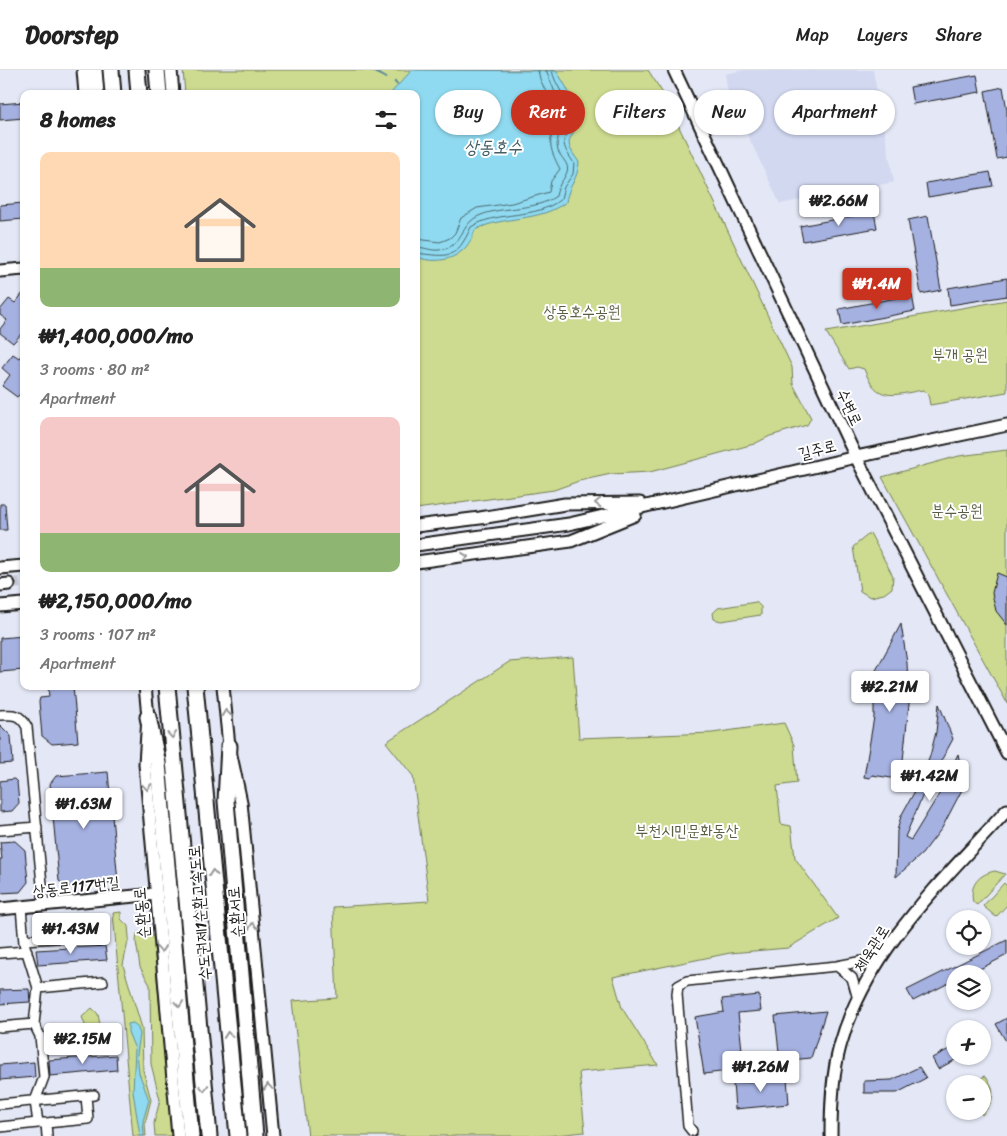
<!DOCTYPE html>
<meta charset="utf-8">
<style>
body{margin:0;font-family:Sriracha,"Poor Story",sans-serif;background:#f2f2f2;color:#222;height:100vh;display:flex;flex-direction:column;font-size:19px;white-space:nowrap}
*{box-sizing:border-box;margin:0}
p{font-size:16px;color:#767676}
.icon{flex:none;width:28px;height:28px;fill:none;stroke:currentColor;stroke-width:2;stroke-linecap:round;stroke-linejoin:round}
.map{position:relative;flex:1;overflow:hidden}
.side{position:absolute;left:20px;top:20px;width:400px;height:600px;display:flex;flex-direction:column;background:#fff;border-radius:10px;box-shadow:0 1px 4px #0004}
.side>*{flex:none}
.banner{position:absolute;left:435px;top:20px;width:475px;height:45px;display:flex;gap:10px}
.buttons{position:absolute;left:946px;top:840px;display:grid;gap:10px}
.buttons a{display:grid;place-items:center;width:45px;height:45px;border-radius:50%;background:#fff;box-shadow:0 1px 4px #0004;font-size:25px}
.price{position:absolute;translate:-50% -42px;padding:0 11px;border-radius:5px;background:#fff;color:#222;font-size:16px;line-height:32px;filter:drop-shadow(0 1px 2px #0008)}
.price::after{content:'';position:absolute;left:50%;top:30px;width:15px;height:11px;margin-left:-8px;background:inherit;clip-path:polygon(0 0,100% 0,50% 100%)}
.price.active{background:#c8321e;color:#fff}
ul{padding:0;list-style:none}
li{display:grid;align-content:center;gap:10px;height:265px;padding:0 20px}
li span{display:grid;place-items:center;height:155px;border-radius:10px;color:#555}
li>.icon{margin-inline-start:auto}
span .icon{width:90px;height:90px;fill:#fffc;stroke-width:1}
li b{font-size:21px}
h2{display:flex;justify-content:space-between;align-items:center;height:60px;padding:0 20px;font-size:21px}
.chip{padding:0 18px;border-radius:22px;background:#fff;box-shadow:0 1px 4px #0004;font-size:18px;line-height:45px}
.chip.active{background:#c8321e;color:#fff}
header{display:flex;align-items:center;gap:30px;box-sizing:border-box;height:70px;padding:0 25px;background:#fff;border-bottom:1px solid #e0e0e0}
header strong{font-size:24px}
nav{display:flex;gap:28px;margin-inline-start:auto;font-size:18px}
.map>svg:first-child{display:block}
.built{fill:#d1d8f0}
.green{fill:#ccdb8f;stroke:#747c56}
.water{fill:#8fdaf0;stroke:#618e9b}
.lines{fill:none;stroke-linecap:round;stroke-linejoin:round}
.shore{stroke:#4a6871;stroke-width:1}
.stream{stroke:#618e9b;stroke-width:2.5}
.building{fill:#a5b1e1;stroke:#1c1c1c}
.secondary-tunnel{stroke:#c6c9d5;stroke-width:11;stroke-dasharray:11 5.5;stroke-linecap:butt}
.street-casing{stroke:#1c1c1c;stroke-width:12}
.secondary-casing{stroke:#1c1c1c;stroke-width:15}
.highway-casing{stroke:#1c1c1c;stroke-width:19}
.street{stroke:#fff;stroke-width:9}
.secondary{stroke:#fff;stroke-width:11}
.highway{stroke:#fff;stroke-width:15}
.oneway{stroke:#999}
.labels{text-anchor:middle;stroke-width:4;stroke-linejoin:round;paint-order:stroke}
.park-label{font-size:16px;fill:#5a5f44;stroke:#fff}
.street-label{font-size:16px;fill:#1c1c1c;stroke:#fff}
.water-label{font-size:18px;font-style:italic;fill:#445e66;stroke:#fff}
</style>
<header>
<strong>Doorstep</strong>
<nav><a>Map</a><a>Layers</a><a>Share</a></nav>
</header>
<div class="map">
<svg width="1007" height="1066" viewBox="0 0 1007 1066">
<rect width="100%" height="100%" fill="#e4e8f6"/>
<filter id="ink" filterUnits="userSpaceOnUse"><feTurbulence type="fractalNoise" baseFrequency=".02" numOctaves="2"/><feDisplacementMap in="SourceGraphic" scale="10" xChannelSelector="R" yChannelSelector="G"/><feConvolveMatrix kernelMatrix="1 2 1 2 8 2 1 2 1" color-interpolation-filters="sRGB"/></filter>
<g filter="url(#ink)">
<!-- built -->
<path class="built" d="M744,0h129l21,112 -114,22 -52,-111 -3,-19z"/>
<!-- green -->
<path class="green" d="M183,0h465l16,25 128,272 1,17 18,34 -4,7 -37,11 -16,8 -104,28 -39,2 -32,7 -25,9 -138,19v-415h-231z
M1007,230v92l-77,13 -2,-11 -5,-4c-30,5 -46,13 -59,-21l-7,-2 -8,2 -23,-37z
M1007,380v253l-125,-226 77,-21z
M870,463l23,43 -1,12 -8,6 -14,3 -10,-6 -7,-44z
M756,532l5,5v8l-40,6 -7,-2 -1,-6 5,-5z
M573,587l6,81 133,-5 72,-10 10,22 3,38 -20,3 4,38 10,2 4,32 43,60 -50,30 -58,5 -117,24 9,31 36,57 -79,7 6,60 -39,4h-238l-16,-135 45,-3 -4,-91 96,-6 -16,-125 -27,-34 123,-80z
M995,801l10,3 -28,31 -4,-3c-4,-17 6,-28 22,-31z
M1004,813l3,3v19l-11,12 -13,-11z
M121,842v7l7,7 1,11 -6,28 19,63 1,42 8,30 -6,23 1,13h-13l-20,-223z
M149,861l4,5 19,200h-17l-1,-13 6,-23 -9,-36 -1,-79 -10,-18 -4,-25 1,-9z
M92,938l6,6 3,17 -2,3 -14,1 -2,-3 2,-7 -3,-8z
M985,1006c12,13 9,26 -3,39l-2,-4h2v-27h-12z"/>
<!-- water -->
<path class="water" d="M412,0l144,1c8,10 21,35 21,47 0,23 -19,17 2,44 -1,18 -10,22 -13,40 -28,21 -63,13 -91,28 -8,27 -33,36 -59,27v-163h-26z
M133,953l4,3 3,8 -3,20 2,19 10,27 -6,21 1,15h-4l-7,-44 2,-43 -7,-17v-8z"/>
<g class="lines">
<!-- shore -->
<path class="shore" d="M416,169l24,3 10,-4 5,-5 6,-15 16,-10 35,-5 37,-11 2,-11 9,-12c-12,-23 -12,-28 -2,-51l-18,-39 -2,-9
M416,177c8,0 15,4 23,3 25,-2 20,-27 42,-35 22,-9 55,-4 75,-19 3,-14 7,-14 11,-24 3,-8 -6,-14 -9,-21 -4,-14 6,-22 7,-34l-19,-47
M416,183c33,4 40,7 55,-26 27,-17 65,-7 90,-28l3,-12 9,-13 1,-11c-22,-30 -1,-24 -2,-46 -2,-16 -18,-32 -20,-47"/>
<!-- stream -->
<path class="stream" d="M372,0l14,8
M395,12l2,2"/>
</g>
<!-- building -->
<path class="building" d="M977,5l3,17 -67,12 -3,-17z
M1003,17l4,23v47l-10,2 -12,-68z
M24,32v16l-24,2v-16z
M990,102l3,14 -65,11 -2,-14z
M24,133v16l-24,2v-16z
M874,142l3,16 -74,13 -3,-15z
M928,146l13,74 -20,4 -13,-74z
M1007,208v18l-57,9 -2,-17z
M24,222v39l-11,12 -13,-10v-4l7,-9 -7,-5v-5l9,-11 6,4z
M912,225l3,16 -73,14 -3,-16z
M24,282v38l-7,7 -15,-11 8,-11 -8,-7 11,-14 6,4z
M0,434h5l2,26h-7z
M997,503l10,4v48l-11,-14 -4,-18z
M901,554l6,39 2,41 -6,56 -5,19 -26,-4 -2,3 -6,-1 10,-60v-43z
M24,566v34l-24,2v-34z
M48,616h25l5,56 -26,2 -10,-8 -3,-34 1,-4 9,-1z
M939,634l14,35 -28,51 -20,47 6,3 30,-49 17,-37 6,28h2l-24,46 -20,26 -26,23 1,-46 4,-15 20,-36 9,-24 6,-24z
M0,655l11,11 2,27 -13,1z
M108,702l10,110 -52,5 -7,-6 -9,-97 6,-8z
M14,709l3,3 2,21 -7,8 -12,1v-31z
M15,771l10,9 3,32 -8,10 -20,1v-34h2l-2,-17z
M1007,870v15l-37,19h-15v6l-42,21 -6,-11z
M105,876l2,14 -69,5 -2,-15z
M29,919l1,13 -30,2v-14z
M759,925l2,16 -23,2 4,37 -16,2 2,19 -24,3 -9,-57 29,-5 -2,-13z
M826,941l-15,47 -31,3 -5,-45z
M1007,948v25l-11,-19z
M955,976v14l-17,9 -6,-11z
M116,985l1,15 -67,6 -1,-16z
M34,992l1,15 -35,3v-15z
M919,997l7,11 -29,15h-33v-12l28,-1z
M787,1008l2,26 -54,5 -2,-26z"/>
<g class="lines">
<!-- secondary-tunnel -->
<path class="secondary-tunnel" d="M9,514l15,-2"/>
<!-- street casing -->
<g class="street-casing">
<path id="street" d="M0,645c14,-1 20,-1 27,12l17,178
M0,760l37,-3
M21,837l3,36 14,45 -4,36 6,12 4,41 -9,24 3,22h8l1,13
M24,870l62,-4
M0,883l27,-2
M837,896l15,12 6,21
M38,918l65,-6
M0,957l34,-3
M0,1034l94,-9
M46,1053l42,-4 -2,-23
M0,1057l38,-4
M692,1061l-4,-5 -11,-132 1,-8 9,-5 150,-15 26,-5 21,-9"/>
</g>
<!-- secondary casing -->
<g class="secondary-casing">
<path id="secondary" d="M83,0l2,24
M171,0l2,24
M674,0l182,387 151,296
M0,201l24,-2
M416,456l64,-8 85,-14 75,-1
M416,475l153,-21 287,-67 151,-32
M416,492l155,-21 64,-26
M0,498l24,-2
M0,515l9,-1
M0,536l24,-2
M145,616l3,31 -3,47 33,372
M223,616l6,60 12,56 32,334
M0,839l156,-15
M831,1066c0,-30 1,-61 9,-90 26,-95 103,-165 167,-236"/>
</g>
<!-- highway casing -->
<g class="highway-casing">
<path id="highway" d="M94,0l2,24
M111,0l2,24
M137,0l2,24
M157,0l2,24
M167,616l42,450
M195,616l43,450
M148,647l10,47 33,372
M229,676l-3,55 29,335"/>
</g>
<!-- street -->
<use href="#street" class="street"/>
<!-- secondary -->
<use href="#secondary" class="secondary"/>
<!-- highway -->
<use href="#highway" class="highway"/>
</g>
<!-- one-way arrows -->
<defs><path id="oneway-chevron" d="M-2-3.5L2.5 0L-2 3.5" fill="none" stroke-width="1.6" stroke-linecap="round" stroke-linejoin="round" transform="scale(1.25)"/></defs>
<g class="oneway">
<use href="#oneway-chevron" transform="translate(598 433) rotate(179)"/>
<use href="#oneway-chevron" transform="translate(465 487) rotate(-6)"/>
<use href="#oneway-chevron" transform="translate(226 643) rotate(-96)"/>
<use href="#oneway-chevron" transform="translate(172 665) rotate(85)"/>
<use href="#oneway-chevron" transform="translate(147 717) rotate(85)"/>
<use href="#oneway-chevron" transform="translate(213 803) rotate(-95)"/>
<use href="#oneway-chevron" transform="translate(253 856) rotate(-95)"/>
<use href="#oneway-chevron" transform="translate(161 879) rotate(85)"/>
<use href="#oneway-chevron" transform="translate(179 934) rotate(85)"/>
<use href="#oneway-chevron" transform="translate(228 965) rotate(-95)"/>
<use href="#oneway-chevron" transform="translate(268 1017) rotate(-95)"/>
<use href="#oneway-chevron" transform="translate(204 1018) rotate(85)"/>
</g>
</g>
<g class="labels">
<!-- park labels -->
<g class="park-label">
<text x="582" y="247">상동호수공원</text>
<text x="960" y="290">부개 공원</text>
<text x="957" y="446">분수공원</text>
<text x="687" y="766">부천시민문화동산</text>
</g>
<!-- street labels -->
<g class="street-label">
<text transform="translate(850 337) rotate(65)" y="6">수변로</text>
<text transform="translate(817 379) rotate(-14)" y="6">길주로</text>
<text transform="translate(76 816) rotate(-6)" y="6">상동로117번길</text>
<text transform="translate(235 842) rotate(-95)" y="6">순환서로</text>
<text transform="translate(141 843) rotate(-95)" y="6">순환동로</text>
<text transform="translate(199 843) rotate(-95)" y="6">수도권제1순환고속도로</text>
<text transform="translate(871 878) rotate(-58)" y="6">체육관로</text>
</g>
<!-- water labels -->
<g class="water-label">
<text x="493" y="83">상동호수</text>
</g>
</g>
</svg>
<div class="buttons">
<a><svg class="icon" aria-label="locate" viewBox="0 0 24 24"><circle cx="12" cy="12" r="6"/><path d="M12 2v4M12 18v4M2 12h4M18 12h4"/></svg></a>
<a><svg class="icon" aria-label="layers" viewBox="0 0 24 24"><path d="M12 4l9 5-9 5-9-5zM3 14l9 5 9-5"/></svg></a>
<a>+</a>
<a>−</a>
</div>
<b class="price" style="left:839px;top:157px">₩2.66M</b>
<b class="price active" style="left:877px;top:240px">₩1.4M</b>
<b class="price" style="left:890px;top:643px">₩2.21M</b>
<b class="price" style="left:930px;top:732px">₩1.42M</b>
<b class="price" style="left:84px;top:760px">₩1.63M</b>
<b class="price" style="left:71px;top:885px">₩1.43M</b>
<b class="price" style="left:83px;top:995px">₩2.15M</b>
<b class="price" style="left:761px;top:1023px">₩1.26M</b>
<div class="banner">
<a class="chip">Buy</a>
<a class="chip active">Rent</a>
<a class="chip">Filters</a>
<a class="chip">New</a>
<a class="chip">Apartment</a>
</div>
<section class="side">
<h2>8 homes<svg class="icon" aria-label="filters" viewBox="0 0 24 24"><path d="M4 7h16M4 17h16"/><circle cx="9" cy="7" r="2"/><circle cx="15" cy="17" r="2"/></svg></h2>
<ul>
<li><span style="background:linear-gradient(#ffd9b3 75%,#8fb573 0)"><svg class="icon" aria-label="home" viewBox="0 0 24 24"><path d="M3 11l9-7 9 7M6 9v11h12V9"/></svg></span><div><b>₩1,400,000/mo</b><p>3 rooms · 80 m²</p><p>Apartment</p></div></li>
<li><span style="background:linear-gradient(#f6c9c9 75%,#8fb573 0)"><svg class="icon" aria-label="home" viewBox="0 0 24 24"><path d="M3 11l9-7 9 7M6 9v11h12V9"/></svg></span><div><b>₩2,150,000/mo</b><p>3 rooms · 107 m²</p><p>Apartment</p></div></li>
</ul>
</section>
</div>
